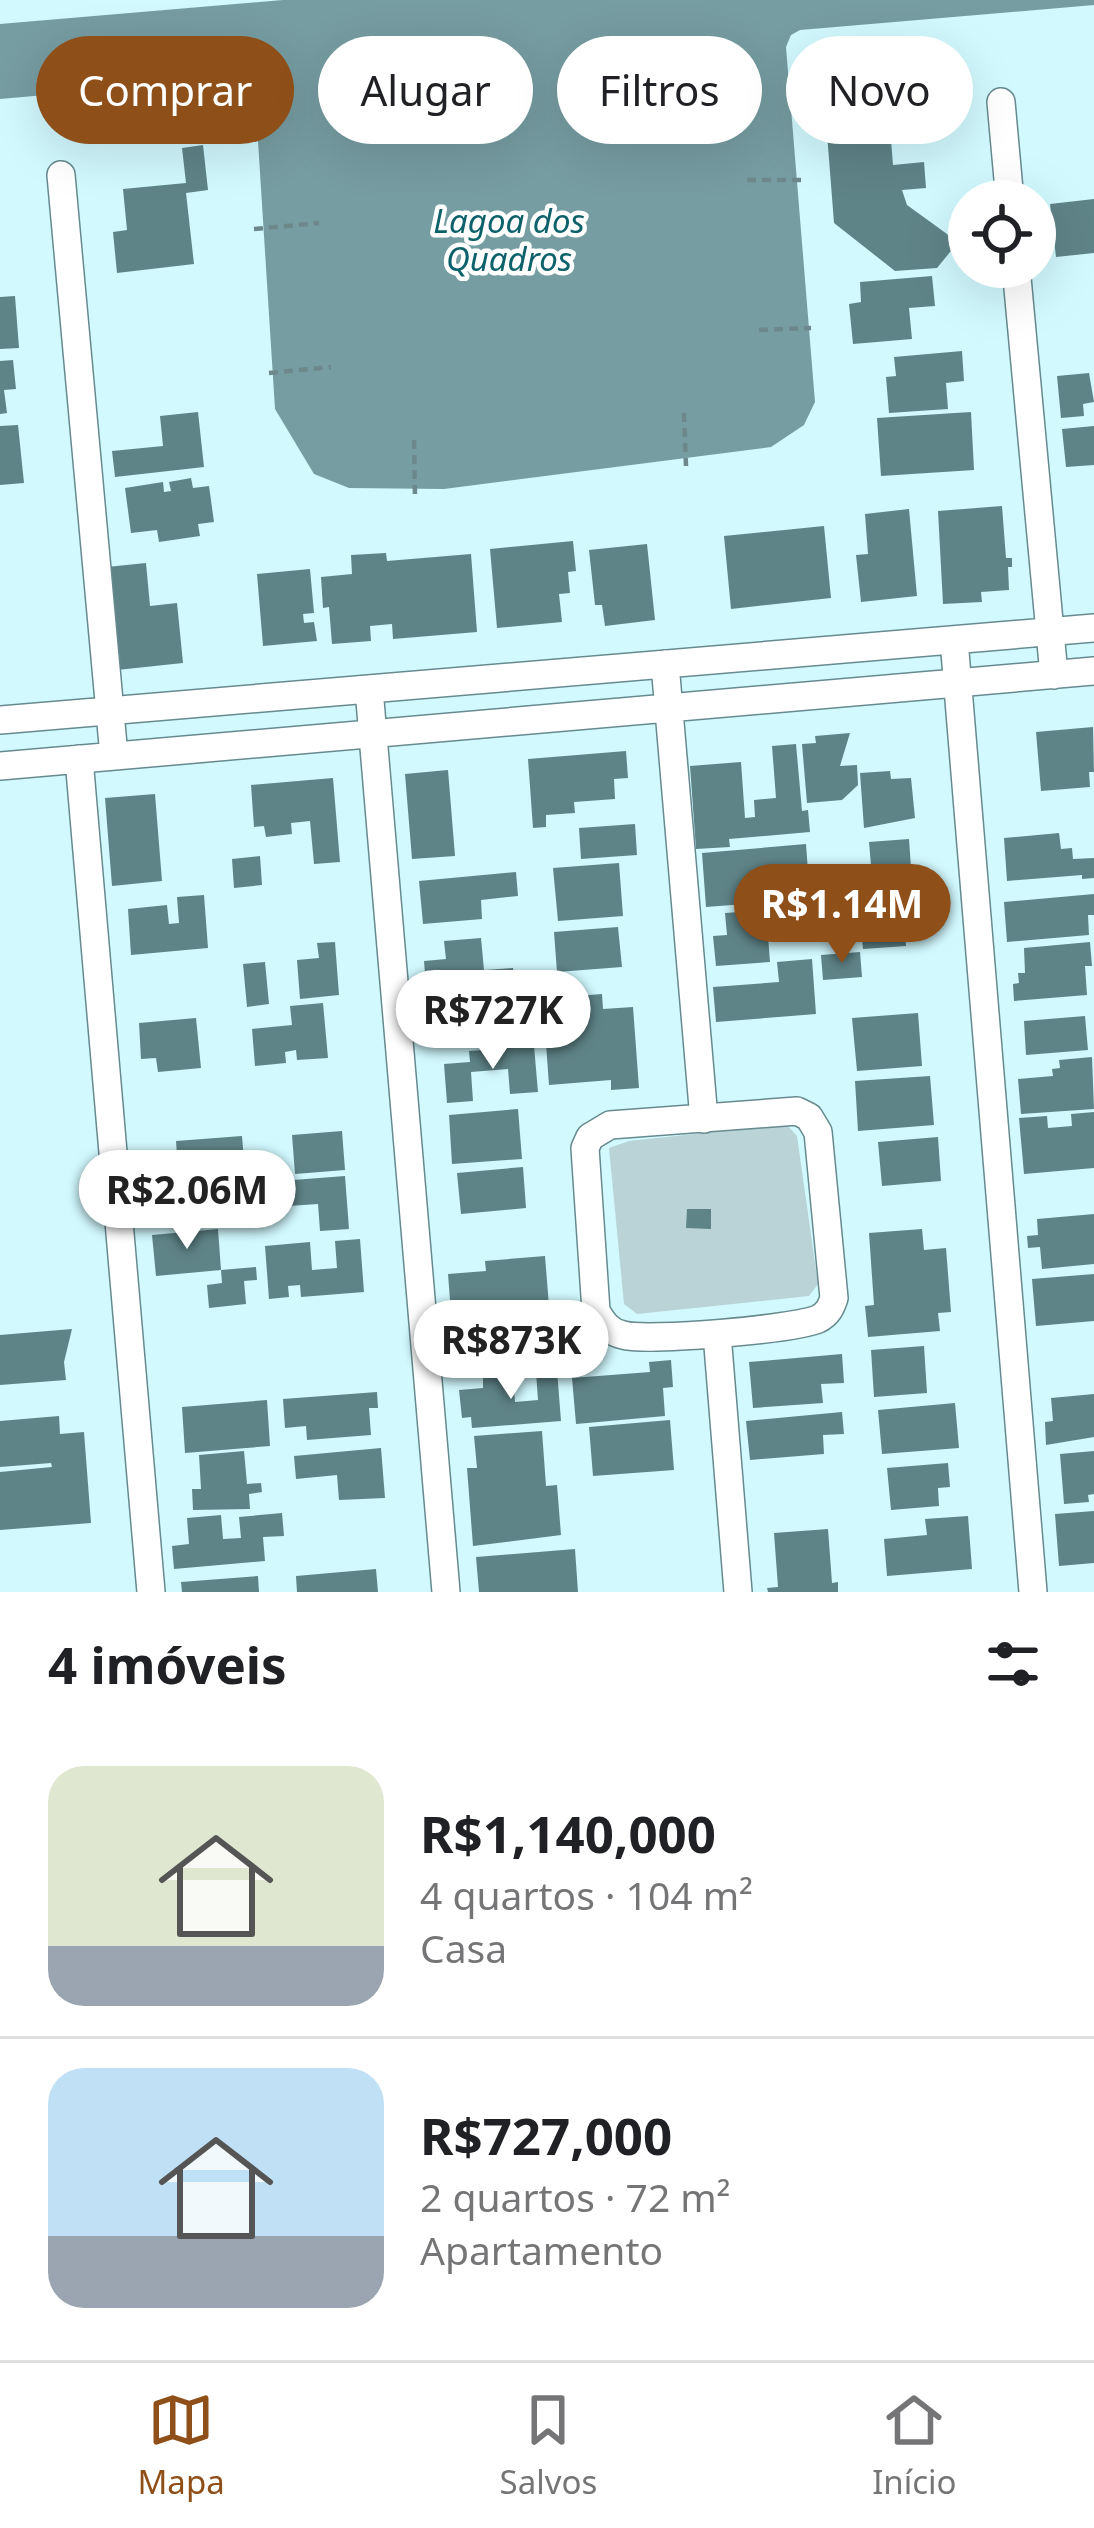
<!DOCTYPE html>
<html lang="pt">
<meta charset="utf-8">
<style>
body{margin:0;font-family:"Noto Sans",sans-serif;background:#f2f2f2;color:#202124;height:100vh;display:flex;flex-direction:column;font-size:45px;white-space:nowrap}
*{box-sizing:border-box;margin:0}
p{font-size:39px;color:#757577}
.icon{flex:none;width:66px;height:66px;fill:none;stroke:currentColor;stroke-width:2;stroke-linecap:round;stroke-linejoin:round}
.map{position:relative;height:1592px;overflow:hidden}
.details{display:flex;flex-direction:column;background:#fff;flex:1}
.details>*{flex:none}
.banner{position:absolute;left:36px;top:36px;width:1023px;height:108px;display:flex;gap:24px}
.controls{position:absolute;left:948px;top:180px;display:grid;gap:24px}
.controls a{display:grid;place-items:center;width:108px;height:108px;border-radius:50%;background:#fff;box-shadow:0 12px 48px #0002;font-size:60px}
.price{position:absolute;translate:-50% -102px;padding:0 27px;border-radius:42px;background:#fff;color:#222;font-size:39px;line-height:78px;filter:drop-shadow(0 3px 6px #0008)}
.price::after{content:'';position:absolute;left:50%;top:72px;width:36px;height:27px;margin-left:-18px;background:inherit;clip-path:polygon(0 0,100% 0,50% 100%)}
.price.active{background:#8f4f19;color:#fff}
ul{padding:0;list-style:none}
li{display:flex;align-items:center;gap:36px;height:300px;padding:0 48px}
li+li{border-top:3px solid #e0e0e0}
li span{display:grid;place-items:center;flex:none;width:336px;height:240px;border-radius:36px;color:#555}
li>.icon{margin-inline-start:auto}
span .icon{width:144px;height:144px;fill:#fffc;stroke-width:1}
li b{font-size:51px}
h2{display:flex;justify-content:space-between;align-items:center;height:144px;padding:0 48px;font-size:51px}
.chip{padding:0 42px;border-radius:54px;background:#fff;box-shadow:0 12px 48px #0002;font-size:42px;line-height:108px}
.chip.active{background:#8f4f19;color:#fff}
.dock{display:flex;justify-content:space-around;align-items:center;height:168px;border-top:3px solid #e0e0e0;background:#fff;font-size:33px;color:#757577}
.dock a{display:grid;justify-items:center;gap:6px}
.dock .active{color:#8f4f19}
.map>svg:first-child{display:block}
.green{fill:#bad3d6}
.water{fill:#769da2}
.building{fill:#5f8488}
.lines{fill:none;stroke-linecap:round;stroke-linejoin:round}
.minor-casing{stroke:#668a8f;stroke-width:30}
.path{stroke:#6d888b;stroke-width:4.5;stroke-dasharray:9 6;stroke-linecap:butt}
.minor{stroke:#fff;stroke-width:27}
.labels{text-anchor:middle;stroke-width:9;stroke-linejoin:round;paint-order:stroke}
.water-label{font-size:33px;font-style:italic;fill:#0c616a;stroke:#fefefe}
</style>
<div class="map">
<svg width="1094" height="1592" viewBox="0 0 1094 1592">
<rect width="100%" height="100%" fill="#d1f9fe"/>
<!-- green -->
<path class="green" d="M786,1124l11,12 21,148 -9,12 -172,18 -13,-10 -15,-156 20,-7z"/>
<!-- water -->
<path class="water" d="M283,0h811v5l-294,25 -9,5 -5,12 29,355 -11,23 -33,22 -327,42 -95,-1 -35,-14 -39,-65 -20,-315 -6,-10 -11,-6 -238,21v-75z"/>
<!-- building -->
<path class="building" d="M888,103l5,62 31,-3 2,26 -24,2 5,15 40,29 8,12 -18,22 -42,3 -61,-48 -9,-115 23,-2v7l28,-2v-7z
M203,145l5,45 -22,3 8,71 -77,9 -4,-41 14,-2 -4,-41 63,-6 -4,-35z
M1094,199v54l-38,4 -6,-53z
M932,276l3,30 -26,2 3,31 -59,5 -4,-40 12,-2 -1,-20z
M15,296l4,52 -19,1v-52z
M962,351l2,30 -18,2 2,26 -59,4 -3,-36 10,-1 -2,-19z
M13,360l3,29 -12,1 3,23 -7,1v-53z
M1089,373l5,29 -11,2 1,12 -23,2 -4,-42z
M198,412l6,55 -89,10 -3,-26 51,-5 -3,-30z
M971,412l3,58 -93,6 -4,-58z
M18,425l6,58 -24,2v-59z
M1094,426v39l-28,2 -4,-38z
M191,478l2,10 16,-2 5,36 -16,2 2,12 -41,6 -2,-12 -26,3 -6,-45 38,-6 1,10 7,-1 -2,-9z
M1002,506l4,52h6v9h-4l1,23 -28,2 1,10 -39,2 -5,-93z
M909,509l8,87 -56,6 -5,-47 12,-1 -3,-40z
M824,526l7,72 -100,11 -7,-73z
M573,541l3,30 -8,1 2,21 -11,1 3,28 -65,6 -7,-79z
M647,544l8,76 -50,6 -3,-21h-7l-6,-55z
M386,553l1,8 84,-7 6,78 -84,7 -1,-15 -22,2 1,15 -39,3 -3,-37 -6,1 -2,-31 31,-3 -1,-19z
M146,563l4,43 27,-3 6,60 -66,7 -10,-103z
M310,569l4,44 -11,1 1,9 10,-1 3,19 -54,5 -6,-72z
M1093,727l1,45h-5l1,15 -49,4 -5,-59z
M850,733l-10,33 17,-1 1,20 -16,15 -35,3 -5,-59 14,-1 -1,-7z
M796,744l6,67 6,-1 2,22 -81,7 1,8 -34,2 -6,-83 51,-4 4,56 10,-1 -1,-17 22,-2 -4,-52z
M626,751l2,27 -14,1 1,20 -41,3 1,11 -29,2v12l-13,1 -5,-69z
M448,770l7,86 -43,3 -7,-85z
M890,771l1,8 20,-1 4,40 -51,10 -4,-55z
M333,778l7,84 -26,2 -4,-43 -19,2 1,11 -26,3 -2,-11 -10,1 -3,-42z
M155,794l7,87 -50,5 -7,-88z
M635,824l2,31 -56,4 -2,-31z
M1059,833l2,16 11,-1 1,11 21,-1v20l-12,1v-4l-75,6 -3,-43z
M909,839l4,57 -19,1 1,21 9,-1 2,29 -43,3 -1,-11 -28,3 -3,-38 42,-4v-11l-56,5 -2,-24 56,-4 -2,-23z
M806,844l4,55 -104,8 -4,-54z
M260,856l2,29 -28,3 -2,-29z
M619,863l4,53 -65,5 -5,-53z
M516,872l2,24 -37,4 1,19 -59,5 -4,-43z
M1094,894v21h-6l1,20 -82,7 -3,-40z
M204,895l4,53 -77,7 -3,-46 39,-4 2,19 10,-1 -2,-26z
M766,910l4,52 -54,4 -3,-30 14,-1 -2,-22z
M618,927l4,40 -65,5 -3,-40z
M481,938l3,32 29,-2 5,61 -88,7 -6,-75 22,-2 -2,-18z
M335,942l4,53 -39,4 -3,-39 22,-2 -2,-15z
M1090,942l2,24h-7l2,29 -73,6 -1,-17 6,-1 -1,-10h7l-1,-25z
M860,952l2,25 -39,3 -2,-25z
M812,959l4,55 -100,8 -3,-35 66,-5 -2,-20z
M265,962l4,42 -22,3 -4,-43z
M602,994l1,15 30,-2 6,81 -28,2v-10l-62,5 -5,-69 8,-1 -1,-17z
M323,1003l5,55 -31,2 -1,-10 -11,2 1,11 -31,3 -3,-37 40,-4 -2,-19z
M918,1013l4,53 -65,5 -5,-53z
M1085,1016l3,34 -62,5 -2,-34z
M196,1018l5,50 -43,4 -2,-14 -15,1 -2,-36z
M534,1046l4,46 -28,2 -2,-25 -37,3 2,29 -26,2 -3,-39 26,-2 -1,-11z
M1092,1057l2,52 -73,5 -3,-35 35,-3 -1,-7 8,-1 -1,-8z
M930,1076l4,49 -76,6 -3,-50z
M518,1109l4,50 -70,5 -3,-49z
M1094,1112v56l-70,6 -5,-56 28,-2 1,12 24,-2 -1,-12z
M342,1131l3,39 -50,4 -3,-39z
M242,1136l2,24 -8,1 2,17 -59,5 -3,-42z
M938,1137l3,44 -59,5 -4,-44z
M523,1167l3,41 -65,6 -4,-41z
M345,1176l4,53 -29,2 -2,-27 -44,3 1,8 -19,2 -3,-34z
M687,1209h24v20l-25,-1z
M1094,1214v50l-52,5 -2,-22 -12,1 -1,-12 11,-1 -1,-16z
M218,1229l3,41 -65,6 -4,-41z
M922,1229l2,21 22,-2 5,64 -13,1 2,18 -72,6 -3,-31 9,-1 -5,-72z
M360,1239l4,53 -63,5 -1,-12 -12,1 1,11 -20,2 -4,-53 45,-4 2,28 25,-2 -2,-27z
M545,1256l4,50 -98,7 -3,-39 38,-3 -1,-10z
M256,1267l1,13 -13,1 2,23 -37,4 -2,-23 15,-2 -1,-13z
M1094,1274v47l-58,5 -4,-47z
M549,1313l3,42 -21,1v9l-71,6 -2,-23 24,-2 -2,-26 32,-2v7l16,-1 -1,-9z
M72,1329l-8,33 2,18 -66,5v-50z
M924,1346l3,47 -53,4 -3,-47z
M842,1354l2,29 -23,1 2,19 -70,5 -4,-46z
M671,1360l2,27 -10,1 2,28 -89,8 -4,-46 78,-6 -1,-10z
M557,1370l4,51 -89,7 -1,-11 -9,1 -3,-28 24,-2v-11l30,-3 2,28 23,-2 -2,-28z
M377,1392l1,16h-9l2,27 -64,5 -1,-14 -21,2 -2,-29z
M1094,1394v43l-48,8 -1,-23 8,-1 -2,-23z
M267,1400l3,46 -85,7 -3,-46z
M955,1403l4,45 -77,6 -4,-44z
M842,1412l2,22 -21,1 1,19 -74,6 -4,-39z
M59,1416l1,18 24,-2 7,91 -91,7v-58l52,-5 -1,-4 -51,4v-46z
M670,1420l4,50 -81,6 -4,-49z
M542,1431l4,55 11,-1 4,50 -88,11 -6,-78h10l-3,-32z
M381,1448l4,50 -46,2 -2,-25 -41,4 -2,-23z
M244,1451l3,33 14,-1 1,9 -13,2 1,15 -57,1 -1,-21h9l-2,-34z
M1094,1451v43l-6,1 1,7 -25,2 -4,-50z
M948,1463l2,24 -12,1 1,18 -48,4 -4,-42z
M1094,1511v52l-35,3 -4,-52z
M282,1513l2,23 -21,1 2,24 -91,8 -2,-23 17,-2 -2,-26 34,-3 2,24 18,-1 -2,-21z
M968,1516l4,53 -85,7 -3,-37 43,-4 -2,-16z
M828,1529l4,54 6,-1v10h-70l-1,-4 11,-1 -4,-54z
M575,1549l3,43h-99l-3,-35z
M376,1569l2,23h-81l-1,-16z
M258,1576l1,16h-77l-1,-10z"/>
<g class="lines">
<!-- minor casing -->
<g class="minor-casing">
<path id="minor" d="M1001,102l9,99
M61,175l53,581
M1016,267l38,408
M954,640l79,952
M665,664l39,455
M369,689l77,903
M0,720l1094,-92
M79,759l72,833
M0,766l1094,-95
M797,1111l12,6 9,15 16,166c-3,9 -6,16 -16,21 -23,10 -171,23 -195,16 -14,-3 -20,-12 -27,-24l-11,-163 5,-11 20,-12z
M717,1334l21,258"/>
</g>
<!-- path -->
<path class="path" d="M747,180h55
M254,229l65,-6
M759,330l52,-2
M269,373l62,-6
M684,413l2,53
M414,440l1,58"/>
<!-- minor -->
<use href="#minor" class="minor"/>
</g>
<g class="labels">
<!-- water labels -->
<g class="water-label">
<text x="509" y="233">Lagoa dos<tspan x="509" dy="38">Quadros</tspan></text>
</g>
</g>
</svg>
<div class="controls">
<a><svg class="icon" aria-label="locate" viewBox="0 0 24 24"><circle cx="12" cy="12" r="6"/><path d="M12 2v4M12 18v4M2 12h4M18 12h4"/></svg></a>
</div>
<b class="price active" style="left:842px;top:966px">R$1.14M</b>
<b class="price" style="left:493px;top:1072px">R$727K</b>
<b class="price" style="left:187px;top:1252px">R$2.06M</b>
<b class="price" style="left:511px;top:1402px">R$873K</b>
<div class="banner">
<a class="chip active">Comprar</a>
<a class="chip">Alugar</a>
<a class="chip">Filtros</a>
<a class="chip">Novo</a>
</div>
</div>
<section class="details">
<h2>4 imóveis<svg class="icon" aria-label="filters" viewBox="0 0 24 24"><path d="M4 7h16M4 17h16"/><circle cx="9" cy="7" r="2"/><circle cx="15" cy="17" r="2"/></svg></h2>
<ul>
<li><span style="background:linear-gradient(#dfe7d0 75%,#9aa5b1 0)"><svg class="icon" aria-label="home" viewBox="0 0 24 24"><path d="M3 11l9-7 9 7M6 9v11h12V9"/></svg></span><div><b>R$1,140,000</b><p>4 quartos · 104 m²</p><p>Casa</p></div></li>
<li><span style="background:linear-gradient(#bfe0f5 70%,#9aa5b1 0)"><svg class="icon" aria-label="home" viewBox="0 0 24 24"><path d="M3 11l9-7 9 7M6 9v11h12V9"/></svg></span><div><b>R$727,000</b><p>2 quartos · 72 m²</p><p>Apartamento</p></div></li>
</ul>
</section>
<nav class="dock">
<a class="active"><svg class="icon" aria-label="map" viewBox="0 0 24 24"><path d="M3 6l6-2 6 2 6-2v14l-6 2-6-2-6 2zM9 4v14M15 6v14"/></svg>Mapa</a>
<a><svg class="icon" aria-label="saved" viewBox="0 0 24 24"><path d="M7 4h10v16l-5-4-5 4z"/></svg>Salvos</a>
<a><svg class="icon" aria-label="home" viewBox="0 0 24 24"><path d="M3 11l9-7 9 7M6 9v11h12V9"/></svg>Início</a>
</nav>
